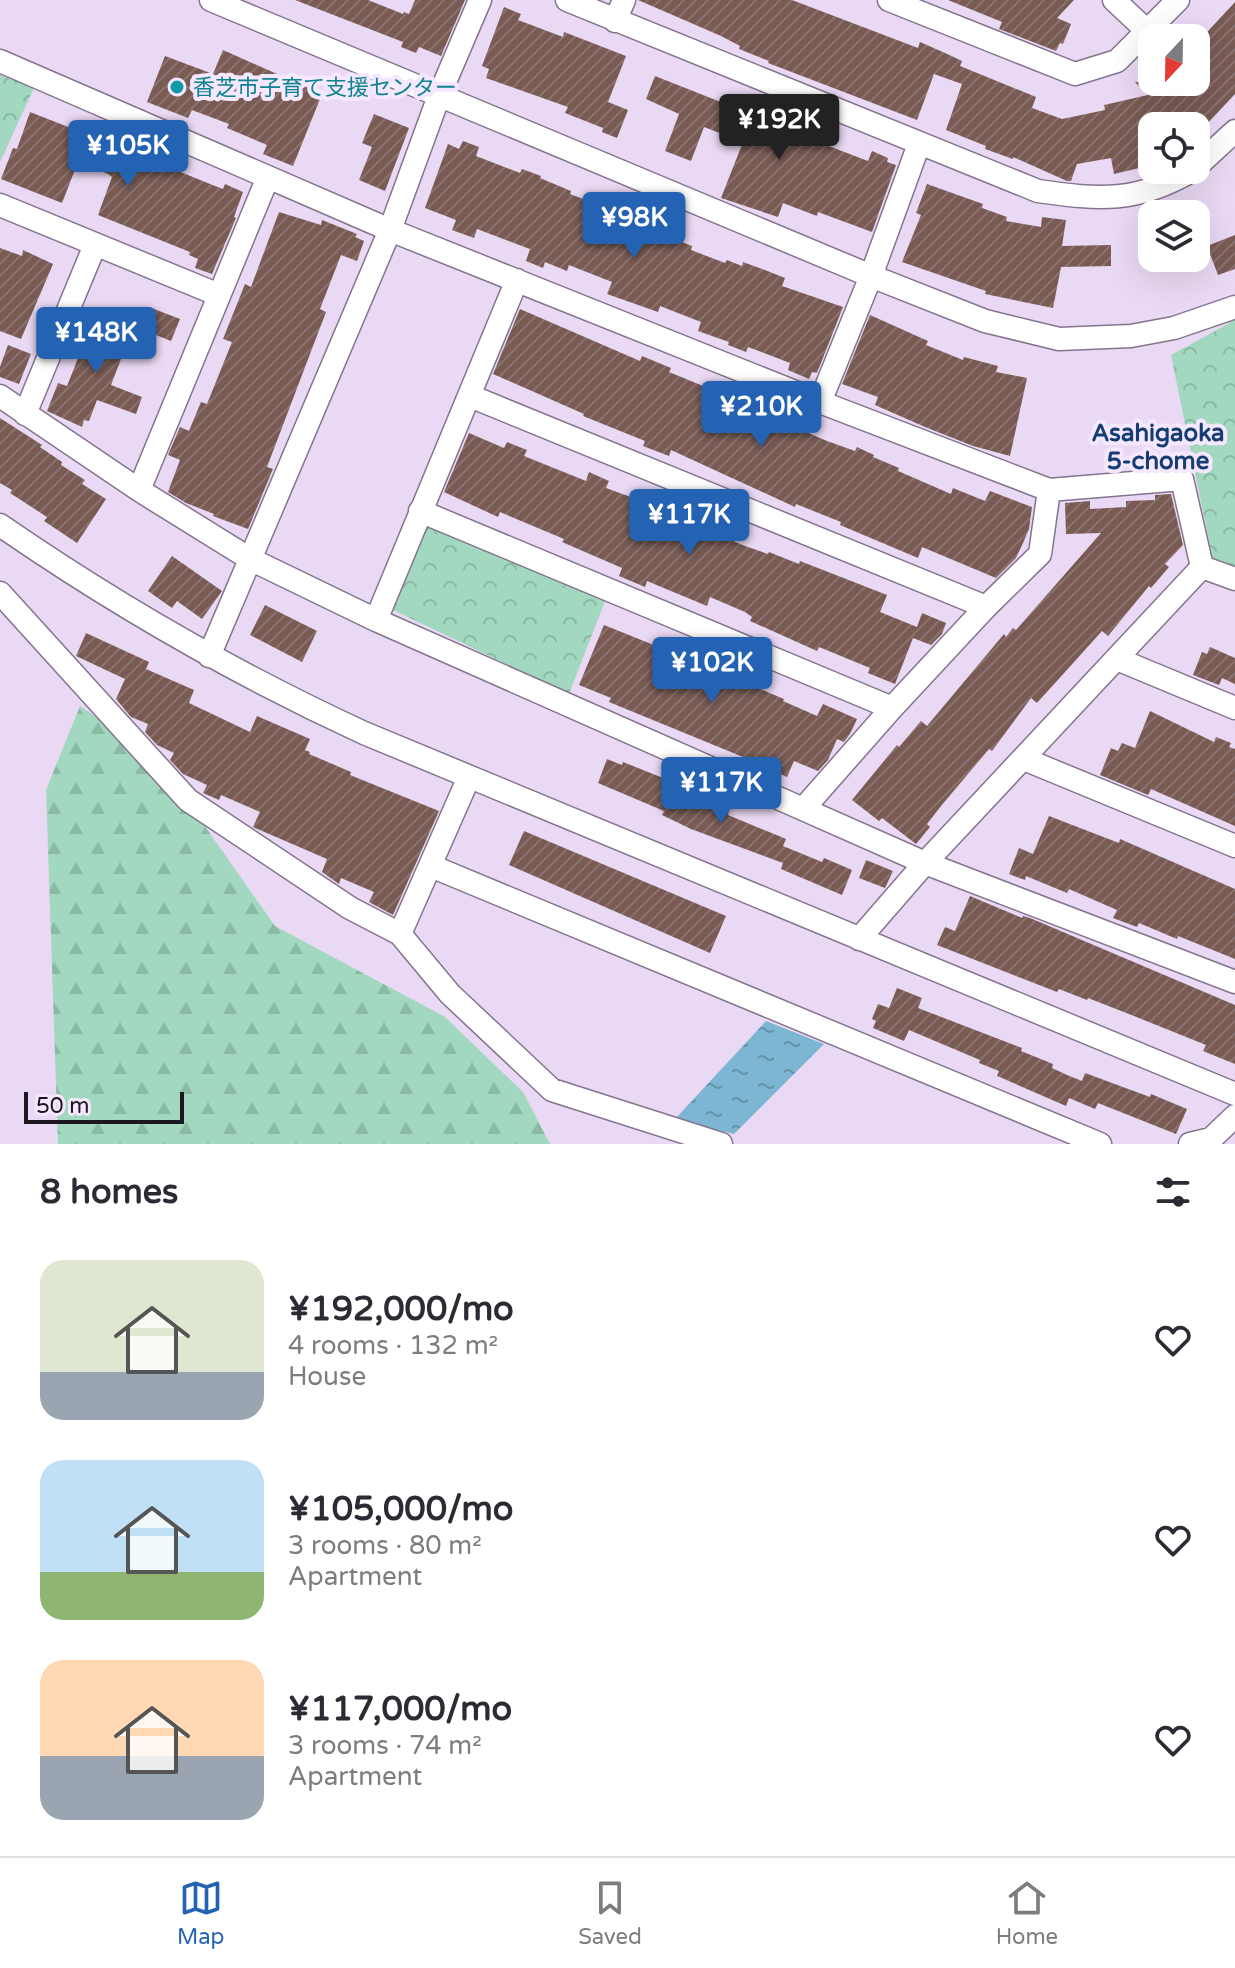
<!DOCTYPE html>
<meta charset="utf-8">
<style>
body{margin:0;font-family:"Varela Round","Noto Sans JP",sans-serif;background:#f7f7f7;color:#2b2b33;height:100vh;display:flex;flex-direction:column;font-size:30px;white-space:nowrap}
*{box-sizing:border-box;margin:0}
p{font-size:26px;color:#7c7c81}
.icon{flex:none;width:44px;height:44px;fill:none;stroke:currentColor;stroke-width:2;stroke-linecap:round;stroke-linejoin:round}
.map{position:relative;height:1144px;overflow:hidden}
.drawer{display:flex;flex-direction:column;background:#fff;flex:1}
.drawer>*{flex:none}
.needle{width:52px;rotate:202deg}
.fabs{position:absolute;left:1138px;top:24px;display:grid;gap:16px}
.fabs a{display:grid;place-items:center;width:72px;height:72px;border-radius:16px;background:#fff;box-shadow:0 8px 32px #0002;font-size:40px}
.scale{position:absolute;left:24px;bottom:20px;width:160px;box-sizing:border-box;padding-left:8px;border:4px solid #1c1620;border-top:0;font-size:22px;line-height:28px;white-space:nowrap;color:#1c1620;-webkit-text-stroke:6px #f5e7fe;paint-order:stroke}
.price{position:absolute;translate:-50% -68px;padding:0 18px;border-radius:8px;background:#2463b4;color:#fff;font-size:26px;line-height:52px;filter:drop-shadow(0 2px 4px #0008)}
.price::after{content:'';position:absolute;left:50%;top:48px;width:24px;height:18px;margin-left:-12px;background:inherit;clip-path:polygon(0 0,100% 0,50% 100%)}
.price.selected{background:#222;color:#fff}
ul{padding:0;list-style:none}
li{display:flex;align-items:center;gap:24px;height:200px;padding:0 40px}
li span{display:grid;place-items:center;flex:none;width:224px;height:160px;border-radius:24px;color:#555}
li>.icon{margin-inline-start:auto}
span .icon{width:96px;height:96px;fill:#fffc;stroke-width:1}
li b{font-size:34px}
h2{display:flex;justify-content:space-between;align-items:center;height:96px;padding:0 40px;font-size:34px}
.tabs{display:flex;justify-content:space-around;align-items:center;height:112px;border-top:2px solid #e1e1e2;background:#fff;font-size:22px;color:#7c7c81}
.tabs a{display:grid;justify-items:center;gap:4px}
.tabs .selected{color:#2463b4}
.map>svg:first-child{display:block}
.forest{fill:url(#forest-firs)}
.park{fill:url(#park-crowns)}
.water{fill:url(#water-ripples)}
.building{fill:url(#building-hatch)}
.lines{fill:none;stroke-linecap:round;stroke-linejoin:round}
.minor-casing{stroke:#84748d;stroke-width:25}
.minor{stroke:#fff;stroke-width:22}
.culture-dot{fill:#0f9aa8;stroke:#f5e7fe;stroke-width:3}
.labels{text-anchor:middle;stroke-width:8;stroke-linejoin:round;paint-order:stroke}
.culture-label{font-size:22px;fill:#0d838f;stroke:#f5e7fe;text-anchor:start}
.neighbourhood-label{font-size:24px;font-weight:bold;fill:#153d71;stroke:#f5e7fe}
</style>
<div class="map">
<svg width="1235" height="1144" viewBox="0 0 1235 1144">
<defs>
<pattern id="forest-firs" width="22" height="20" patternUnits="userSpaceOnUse" patternTransform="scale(2)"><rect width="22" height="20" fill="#a1d8bf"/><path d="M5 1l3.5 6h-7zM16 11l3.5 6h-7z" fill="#8ab9a4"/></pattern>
<pattern id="park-crowns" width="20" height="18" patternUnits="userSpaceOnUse" patternTransform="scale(2)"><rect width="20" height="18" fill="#a1d8bf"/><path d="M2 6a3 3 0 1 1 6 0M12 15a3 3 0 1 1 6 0" fill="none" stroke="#8ab9a4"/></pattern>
<pattern id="water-ripples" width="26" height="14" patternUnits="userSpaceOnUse" patternTransform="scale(2)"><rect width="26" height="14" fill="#7cb6d2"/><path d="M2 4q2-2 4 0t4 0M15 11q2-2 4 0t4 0" fill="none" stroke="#6593aa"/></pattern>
<pattern id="building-hatch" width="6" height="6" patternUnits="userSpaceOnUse" patternTransform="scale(2)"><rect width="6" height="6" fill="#795b54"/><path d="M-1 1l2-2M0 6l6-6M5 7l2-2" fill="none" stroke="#8a726e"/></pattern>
</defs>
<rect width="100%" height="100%" fill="#ead9f4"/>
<!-- forest -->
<path class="forest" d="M80,706l77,52 118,168 170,91 78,75 27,52h-492l-12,-354z"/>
<!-- park -->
<path class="park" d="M0,75l34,13 -34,74z
M1235,320v250l-22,-9 -42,-206z
M426,526l181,70 -38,98 -176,-84z"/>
<!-- water -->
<path class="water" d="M766,1021l58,23 -90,90 -59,-15z"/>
<!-- building -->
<path class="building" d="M295,0h73l35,14 1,-2 5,2 6,-14h50l-24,56 -22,-9 -3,6 -15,-6 2,-5z
M638,0h154l126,48 2,-6 25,11 17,8 -2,5 76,31 -4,11 30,11 43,-9 -1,-5 44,-10 -13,-13h61v-38l39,-42v92l-30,32h-53v39l-38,9 -3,-16 -34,6 -6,17h-4l-54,-24v2l-28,-10 1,-3 -40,-16 16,-46 -28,-10 -17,46 -149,-57 1,-2 -30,-12 1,-3 -19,-10z
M948,0h126l-17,18 14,6 -8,20 -3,-1 -4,8 -57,-22 3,-7z
M504,7l17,7 -3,6 45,17 1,-5 62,24 -18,46 20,8 -11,28 -15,-6 1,-4 -38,-15 3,-6 -82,-29 3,-9 -7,-3z
M223,50l99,44 -29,72 -30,-12 4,-9 -40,-17 2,-4 -37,-14 -4,8 -41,-16 18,-46 48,18z
M655,76l96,38 -1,2 118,45 4,-10 16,7 -1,4 9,3 -24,67 -54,-20 -1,4 -34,-13 -5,14 -57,-19 22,-56 -39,-15 -13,34 -26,-10 14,-37 -33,-15z
M30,112l51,20 1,-4 17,7 -2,3 118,48 8,3 2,-5 18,8 -9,25 2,1 -24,56 -17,-6 3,-9 -9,-4 1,-3 -92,-37 14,-38 -4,-3 -30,-12 -16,41 -61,-24 12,-31 4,1z
M374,114l35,14 -24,63 -26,-11 13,-33 -10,-4z
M463,141l16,6 -3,9 44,17 2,-4 19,7 -1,2 31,13 -1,3 32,12 -1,4 91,36 -1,4 34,13 2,-3 15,6 1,-4 22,8 20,8 -3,8 61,21 -26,66 -5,-1 -3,7 -21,-9 2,-7 -42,-16 -2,5 -18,-7 1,-3 -31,-11 3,-9 -41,-16 -2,6 -51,-18 5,-12 -43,-17 -2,6 -22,-9 -2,6 -17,-7 4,-12 -53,-20 -3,9 -22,-8 4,-10 -31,-12 23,-64 11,5z
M927,184l56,20 -1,4 25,9 -1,4 35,6 1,-10 24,3 -4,26 49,-1v21l-50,1 -8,41 -68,-14 1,-3 -84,-29 19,-47 -5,-2z
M279,212l42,13 1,-5 35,14 -2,3 9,4 -7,20 -16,-6 -21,54 6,3 -59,155 6,2 -25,60 -35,-13 1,-2 -28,-11 -18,-11 12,-32 -12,-5 12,-28 9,4 12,-29 6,2 25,-62 -9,-3 22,-55 6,3z
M1235,235v34l-17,6 -11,-29z
M0,248l22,8 1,-6 30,14 -32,75 -21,-8z
M149,307l31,12 -9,22 -30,-12z
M520,309l120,52 2,-5 29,12 -2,4 122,50 -1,3 37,16 28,10 2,-4 17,8 -1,2 26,11 -1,3 53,23 2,-6 32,13 5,-10 42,16 -3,22 -6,14 -7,15 -20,20 -74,-31 -4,11 -78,-33 1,-3 -45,-18 -1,3 -124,-57 -2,6 -26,-10 2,-5 -62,-25 1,-2 -91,-40z
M96,313l37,15 -22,57 31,12 -6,17 -39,-14 -8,21 -5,-1 -2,7 -35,-16 11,-28 9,3z
M870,315l58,26 -2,4 37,15 1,-3 34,9 -2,6 31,6 -17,78 -37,-10 -48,-19 -50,-22 3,-8 -36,-13z
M8,345l23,9 -12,30 -19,-7v-10z
M0,418l42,27 -2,2 22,15 -1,3 24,15 -3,4 24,15 -29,44 -33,-22 3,-4 -37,-24 2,-3 -12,-7z
M469,433l35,15 3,-6 20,8 -3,6 62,25 3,-9 20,9 -3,7 99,36 -1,5 41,17 23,8 1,-2 30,12 1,-3 87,34 -7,17 37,15 5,-14 24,10 -4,11 -11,11 -18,-7 -18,46 -27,-11 2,-5 -51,-21 -2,4 -67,-30 2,-4 -7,-5 -35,-15 -3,9 -60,-25 -2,6 -26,-11 3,-8 -60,-26 2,-3 -64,-27 -2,5 -54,-25z
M1171,494l12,51 -18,19 4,3 -18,21 -2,-2 -41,50 -6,-5 -65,72 -6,-5 -39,53 -3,-2 -48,57 -14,18 3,3 -14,17 -34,-26 -3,3 -27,-21 45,-55 2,2 22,-26 6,5 77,-92 2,3 7,-9 3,2 85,-97 -35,1 -1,-31 25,-2v8l36,-2v-6l29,-1v-5z
M172,556l50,35 -20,28 -25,-18 -5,7 -24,-17z
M265,605l52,26 -15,31 -52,-27z
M604,625l87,35 35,17 3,-7 26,11 -2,5 31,13 -1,2 34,15 6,-12 34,15 -7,15 -6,8 -7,-3 -9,21 -10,11 -24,-10 -7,16 -28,-12 -2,5 -16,-7 2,-6 -134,-55 2,-4 -32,-13z
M86,633l63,29 -3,7 48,21 -5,13 61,29 7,-16 53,23 -5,11 5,2 -1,2 42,18 -1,3 89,36 -46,104 -24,-13 5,-10 -33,-14 -2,6 -17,-12 5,-13 -74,-32 7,-15 -39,-17 -2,5 -16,-7 4,-8 -24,-11 -13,-14 4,-7 -17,-8 -12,-13 3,-8 -17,-7 -15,-18 9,-20 -49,-23z
M1210,647l25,11v26l-13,-6 -3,7 -26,-10 9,-23 5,2z
M1150,711l64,31 2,-5 15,6 -2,4 6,2v77l-84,-37 -3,6 -48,-20 11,-27 7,3 4,-8 13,5z
M607,759l15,6 1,-3 45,18 -3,8 47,18 1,-2 16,6 -1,5 58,24 -3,7 39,16 2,-4 28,12 -10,25 -61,-26 2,-6 -92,-34 -29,-14 2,-4 -66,-28z
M1049,816l70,27 1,-4 115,50v70l-57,-23 -1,3 -38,-16 -2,4 -24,-9 4,-8 -48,-21 -2,4 -41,-17 -1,4 -16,-6 10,-26 14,6z
M524,831l202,85 -16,37 -201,-88z
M866,860l27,11 -8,17 -26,-10z
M970,896l52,22 1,-2 7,2 205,87v59l-32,-13 3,-6 -72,-29 -46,-18 -1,2 -28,-11 -2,3 -120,-47 8,-18 10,4z
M897,988l25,10 -4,10 104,40 -1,3 32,13 -1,4 15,7 15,6 3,-8 65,24 1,-3 36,15 -11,25 -78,-31 -3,6 -26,-11 -3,8 -64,-28 -5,-2 2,-5 -20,-8 1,-3 -71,-30 -5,11 -31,-13 3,-7 -4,-2 6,-15 11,4z"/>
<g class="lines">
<!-- minor casing -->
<g class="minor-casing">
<path id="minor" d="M211,0l660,276 114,45 74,18 72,-3 43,-8 61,-21
M567,0l471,191c62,9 99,12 155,-21
M889,0l186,74 42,-13 61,-61
M1114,0l33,31
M615,21l9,-21
M0,61l390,169 430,172 229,88 133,-11 20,88
M1196,167l39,-36
M0,205l219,90
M0,396l139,94 111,69 126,61 549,243 310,119
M470,396l516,211
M820,402l51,-126 48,-132
M25,414l70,-169
M139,490l129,-313
M420,511l472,197
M0,525c116,80 236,149 364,208l871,361
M1202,567l33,12
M0,593l188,207 162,108 50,26 50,60 102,96 169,54
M376,620l141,-340
M209,656l181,-426 49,-134 41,-96
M1117,659l118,49
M1024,759l211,87
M803,809l89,-101 94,-101 54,-53 9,-64
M431,866l669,278
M400,934l69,-157
M859,939l66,-76 277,-296
M1190,1144l21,-5 24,-23"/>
</g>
<!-- minor -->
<use href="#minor" class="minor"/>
</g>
<!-- markers -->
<circle class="culture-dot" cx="177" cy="87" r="8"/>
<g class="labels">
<!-- culture labels -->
<g class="culture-label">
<text x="193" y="95">香芝市子育て支援センター</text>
</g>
<!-- neighbourhood labels -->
<g class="neighbourhood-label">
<text x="1158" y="441">Asahigaoka<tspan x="1158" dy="28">5-chome</tspan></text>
</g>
</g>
</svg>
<div class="fabs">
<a><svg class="needle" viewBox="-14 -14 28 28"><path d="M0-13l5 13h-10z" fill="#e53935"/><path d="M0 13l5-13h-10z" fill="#7c7c81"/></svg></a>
<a><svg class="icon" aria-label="locate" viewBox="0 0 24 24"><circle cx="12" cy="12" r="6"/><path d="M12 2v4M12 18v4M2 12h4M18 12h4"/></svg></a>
<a><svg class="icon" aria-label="layers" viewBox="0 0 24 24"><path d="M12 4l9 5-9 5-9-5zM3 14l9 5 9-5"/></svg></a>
</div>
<div class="scale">50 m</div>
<b class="price selected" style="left:779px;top:162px">¥192K</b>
<b class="price" style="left:128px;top:188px">¥105K</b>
<b class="price" style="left:634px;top:260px">¥98K</b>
<b class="price" style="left:96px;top:375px">¥148K</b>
<b class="price" style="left:761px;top:449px">¥210K</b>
<b class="price" style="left:689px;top:557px">¥117K</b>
<b class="price" style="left:712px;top:705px">¥102K</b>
<b class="price" style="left:721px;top:825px">¥117K</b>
</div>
<section class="drawer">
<h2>8 homes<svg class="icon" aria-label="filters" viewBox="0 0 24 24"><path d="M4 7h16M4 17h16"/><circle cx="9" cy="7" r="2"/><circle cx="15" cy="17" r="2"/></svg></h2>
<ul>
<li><span style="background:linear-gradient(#dfe7d0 70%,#9aa5b1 0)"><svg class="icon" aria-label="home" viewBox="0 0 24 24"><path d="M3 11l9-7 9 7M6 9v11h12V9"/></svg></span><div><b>¥192,000/mo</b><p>4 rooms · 132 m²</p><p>House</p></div><svg class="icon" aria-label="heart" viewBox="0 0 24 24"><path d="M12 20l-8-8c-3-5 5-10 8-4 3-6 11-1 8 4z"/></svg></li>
<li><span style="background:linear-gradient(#bfe0f5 70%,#8fb573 0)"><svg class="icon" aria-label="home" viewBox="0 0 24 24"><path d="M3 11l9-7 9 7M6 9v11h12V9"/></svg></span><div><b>¥105,000/mo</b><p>3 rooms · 80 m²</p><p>Apartment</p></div><svg class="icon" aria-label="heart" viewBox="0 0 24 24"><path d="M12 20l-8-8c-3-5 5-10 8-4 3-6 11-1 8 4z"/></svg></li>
<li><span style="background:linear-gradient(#ffd9b3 60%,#9aa5b1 0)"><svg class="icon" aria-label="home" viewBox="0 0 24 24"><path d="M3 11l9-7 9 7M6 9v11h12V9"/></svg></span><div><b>¥117,000/mo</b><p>3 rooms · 74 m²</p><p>Apartment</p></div><svg class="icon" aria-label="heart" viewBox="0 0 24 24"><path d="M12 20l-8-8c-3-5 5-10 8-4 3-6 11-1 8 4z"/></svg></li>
</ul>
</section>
<nav class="tabs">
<a class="selected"><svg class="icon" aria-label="map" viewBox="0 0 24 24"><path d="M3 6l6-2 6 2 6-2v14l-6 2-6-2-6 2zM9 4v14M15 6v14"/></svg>Map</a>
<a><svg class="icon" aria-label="saved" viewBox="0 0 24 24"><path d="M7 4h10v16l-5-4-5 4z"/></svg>Saved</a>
<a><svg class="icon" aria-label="home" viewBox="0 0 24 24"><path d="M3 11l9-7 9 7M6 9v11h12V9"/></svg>Home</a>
</nav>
